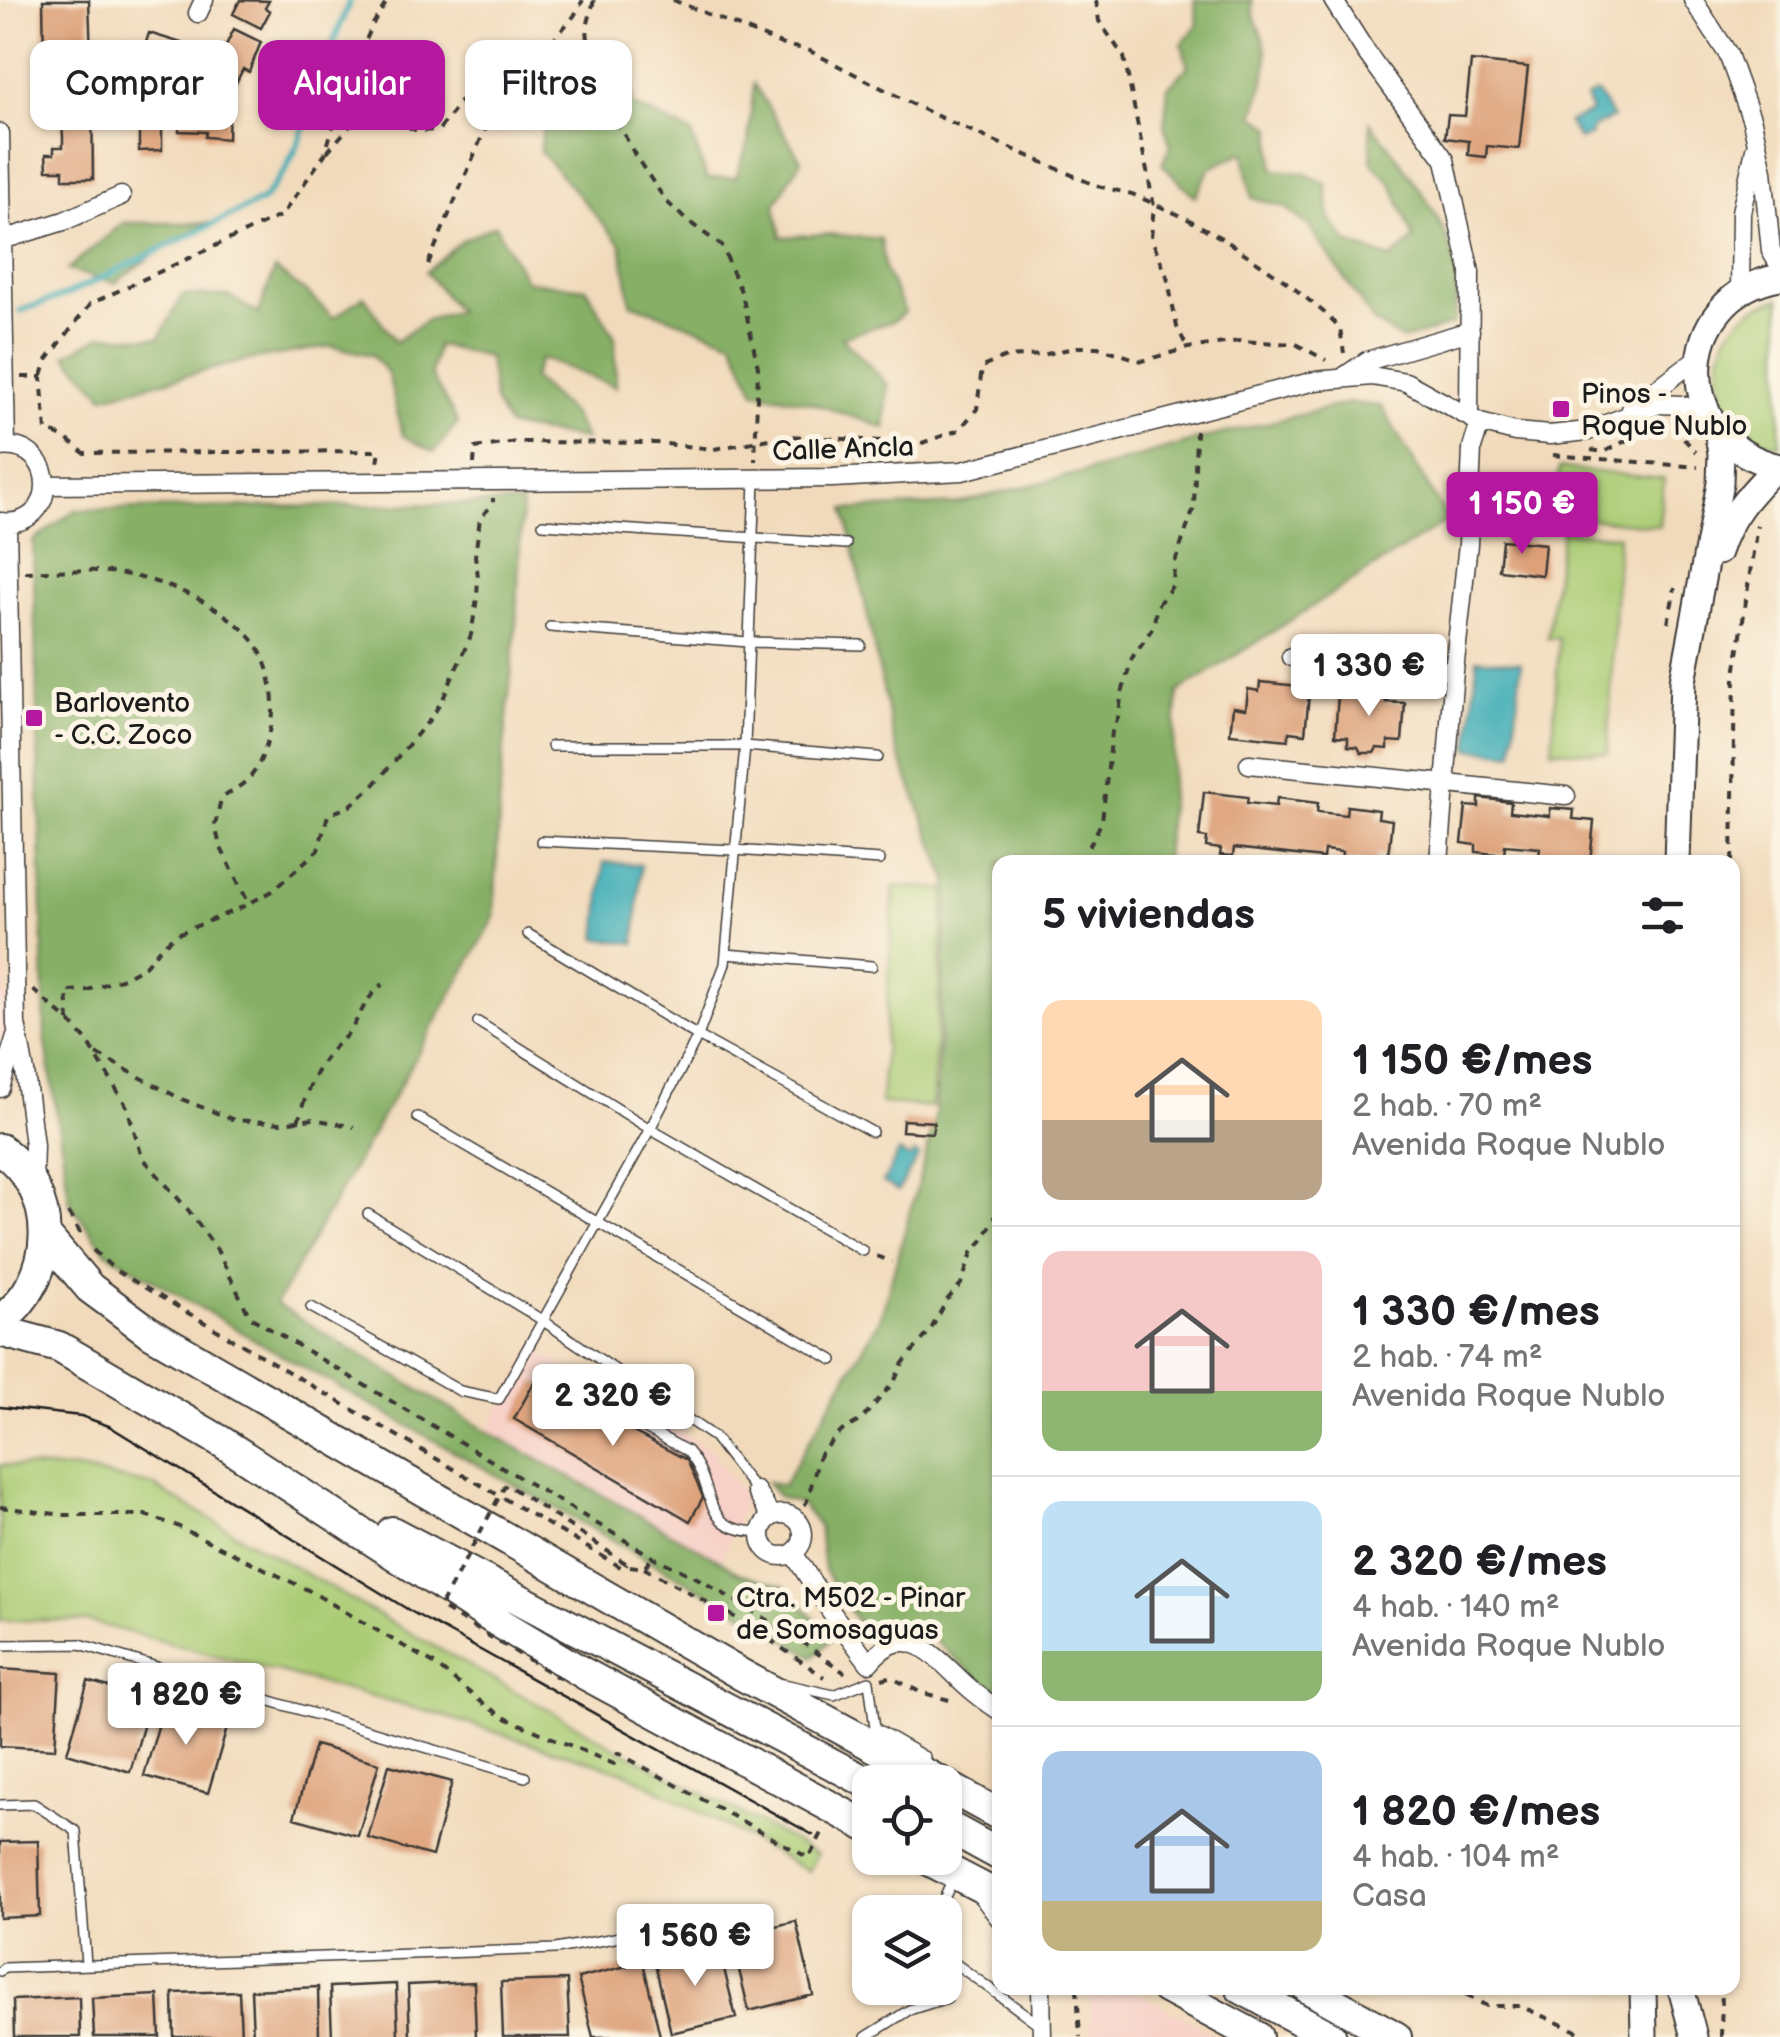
<!DOCTYPE html>
<html lang="es">
<meta charset="utf-8">
<style>
body{margin:0;font-family:"Balsamiq Sans",sans-serif;background:#f6f6f6;color:#202124;height:100vh;display:flex;flex-direction:column;font-size:38px;white-space:nowrap}
*{box-sizing:border-box;margin:0}
p{font-size:32px;color:#757577}
.icon{flex:none;width:55px;height:55px;fill:none;stroke:currentColor;stroke-width:2;stroke-linecap:round;stroke-linejoin:round}
.map{position:relative;flex:1;overflow:hidden}
.sheet{position:absolute;left:992px;top:855px;width:748px;height:1140px;display:flex;flex-direction:column;background:#fff;border-radius:20px;box-shadow:0 2px 8px #0004}
.sheet>*{flex:none}
.hud{position:absolute;left:30px;top:40px;width:812px;height:90px;display:flex;gap:20px}
.fabs{position:absolute;left:852px;top:1765px;display:grid;gap:20px}
.fabs a{display:grid;place-items:center;width:110px;height:110px;border-radius:20px;background:#fff;box-shadow:0 2px 8px #0004;font-size:50px}
.price{position:absolute;translate:-50% -85px;padding:0 22px;border-radius:10px;background:#fff;color:#222;font-size:32px;line-height:65px;filter:drop-shadow(0 2px 5px #0008)}
.price::after{content:'';position:absolute;left:50%;top:60px;width:30px;height:22px;margin-left:-15px;background:inherit;clip-path:polygon(0 0,100% 0,50% 100%)}
.price.active{background:#b5179e;color:#fff}
ul{padding:0;list-style:none}
li{display:flex;align-items:center;gap:30px;height:250px;padding:0 50px}
li+li{border-top:2px solid #e0e0e0}
li span{display:grid;place-items:center;flex:none;width:280px;height:200px;border-radius:20px;color:#555}
li>.icon{margin-inline-start:auto}
span .icon{width:120px;height:120px;fill:#fffc;stroke-width:1}
li b{font-size:42px}
h2{display:flex;justify-content:space-between;align-items:center;height:120px;padding:0 50px;font-size:42px}
.chip{padding:0 35px;border-radius:20px;background:#fff;box-shadow:0 2px 8px #0004;font-size:35px;line-height:90px}
.chip.active{background:#b5179e;color:#fff}
.map>svg:first-child{display:block}
.built{fill:#f7d1c8}
.green{fill:#aacc75;stroke:#637448;stroke-width:2.5}
.forest{fill:#87b066;stroke:#526641;stroke-width:2.5}
.water{fill:#3bacb6;stroke:#2c6469;stroke-width:2.5}
.lines{fill:none;stroke-linecap:round;stroke-linejoin:round}
.stream{stroke:#3bacb6;stroke-width:6}
.building{fill:#db9c73}
.service-casing{stroke:#3c3834;stroke-width:12}
.minor-casing{stroke:#3c3834;stroke-width:21}
.secondary-casing{stroke:#3c3834;stroke-width:29}
.trunk-casing{stroke:#3c3834;stroke-width:34}
.path{stroke:#3c3834;stroke-width:4;stroke-dasharray:8 8;stroke-linecap:butt}
.service{stroke:#fff;stroke-width:9}
.minor{stroke:#fff;stroke-width:18}
.secondary{stroke:#fff;stroke-width:25}
.trunk{stroke:#fff;stroke-width:30}
.tram{stroke:#1c1c1c;stroke-width:2.5}
.path-bridge{stroke:#3c3834;stroke-width:4;stroke-dasharray:8 8;stroke-linecap:butt}
.poi-dot{fill:#b5179e;stroke:#fcf5e5;stroke-width:4}
.labels{text-anchor:middle;stroke-width:10;stroke-linejoin:round;paint-order:stroke}
.poi-label{font-size:28px;fill:#1c1c1c;stroke:#fcf5e5;text-anchor:start}
.street-label{font-size:28px;fill:#1c1c1c;stroke:#fcf5e5}
</style>
<div class="map">
<svg width="1780" height="2037" viewBox="0 0 1780 2037">
<rect width="100%" height="100%" fill="#fcf5e5"/>
<filter id="ink" filterUnits="userSpaceOnUse"><feTurbulence type="fractalNoise" baseFrequency=".01" numOctaves="2"/><feDisplacementMap in="SourceGraphic" scale="20" xChannelSelector="R" yChannelSelector="G"/><feConvolveMatrix kernelMatrix="1 2 1 2 8 2 1 2 1" color-interpolation-filters="sRGB"/></filter>
<filter id="wash" filterUnits="userSpaceOnUse"><feTurbulence type="fractalNoise" baseFrequency=".0048" numOctaves="4" result="noise"/><feDisplacementMap in="SourceGraphic" scale="40" xChannelSelector="R" yChannelSelector="G"/><feGaussianBlur stdDeviation="2.25" result="paint"/><feColorMatrix in="noise" values="0 0 0 0 0 0 0 0 0 0 0 0 0 0 0 0 0 1.4 0 .05"/><feComposite in="paint" operator="in"/></filter>
<g filter="url(#wash)">
<rect width="100%" height="100%" fill="#f1dabb"/>
<!-- built -->
<path class="built" d="M0,847l8,190 -8,7z
M534,1349l178,101 34,48 -25,63 -234,-130z
M1092,1988h36l91,49h-129z"/>
<!-- green -->
<path class="green" d="M1780,298v148c-56,-11 -82,-83 -42,-125 12,-13 27,-18 42,-23z
M1559,468l105,11 -5,47 -105,-11z
M1562,531l56,5 -10,217 -56,-3 7,-111 -12,-1z
M894,886l51,3 -13,218 -51,-4z
M0,1465l79,5 72,15 234,134 225,125 207,110 -9,17 -180,-98 -188,-58 -353,-94 -87,-1z"/>
<!-- forest -->
<path class="forest" d="M1194,0h58c-1,18 9,28 13,45 6,21 -5,50 -11,70l18,12 1,43 30,3 23,10 4,36 18,24 43,16 23,-20 -22,-55 -20,-21 -2,-41c31,40 84,104 87,155 1,16 -2,32 -3,47l-51,16 -29,-18 -65,-96 -25,-19 -32,-9 -8,-46 -34,16 -15,29 -33,-33 9,-18 -7,-20 4,-39 20,-20 -6,-23 16,-20z
M629,64l3,41 59,28 16,46 29,-2 12,-34 6,-59 47,76 -26,45 6,32 46,-3 54,5 4,32 20,41 -11,9 -52,16 46,48 -3,43 -75,-26 -55,-10 -22,-51 -102,-38 -10,-59 -81,-93 5,-36 45,-45z
M123,223h84l-46,26 -46,34 -48,-13z
M495,225l31,56 60,7 29,49 1,50 -75,-29 -9,20 40,36 13,25 -77,-13 -13,-23 -7,-46 -51,-12 -6,30 27,48 -24,29 -31,-16 -15,-62 -16,-19 -41,-9 -83,14 -144,36 -38,-41 37,-20 56,3 24,-43 46,1 29,18 17,-45 32,24 27,25 30,-22 31,46 32,-22 30,-9 -31,-39 35,-31z
M1349,403l32,3 67,114 -270,172 -13,170h-165v828l-16,-6 -51,-45 -25,-9 -12,1 -24,14 -48,-75 -5,-43 -18,-23 -22,-7 -12,-15 16,4 98,-169 47,-170 7,-30 13,-236 -53,-136 -50,-235 110,-6 142,-35 100,-29z
M522,503l-6,122 -16,165 -6,129 -218,385 211,127 234,130 17,12 46,13 48,52 -18,19 -73,-45 -486,-272 -149,-88 -36,-49 -25,-166 -12,-496 42,-31z"/>
<!-- water -->
<path class="water" d="M1597,93l16,25 -20,9 -3,9 -11,4 -11,-18 23,-10 -5,-15z
M1477,659l44,4 -8,90 -44,-4z
M604,862l37,3 -6,78 -38,-4z
M899,1152l11,6 4,-5 5,3 -21,35 -15,-9z"/>
<g class="lines">
<!-- stream -->
<path class="stream" d="M20,311l48,-17 195,-94 23,-31 14,-29 32,-94 18,-46"/>
</g>
<g id="blocks">
<!-- building -->
<path class="building" d="M43,0h46l2,57 -47,1z
M240,0l29,1 -4,7 5,3 -9,17 -28,-14z
M234,29l27,13 -12,30 -6,-3 -9,18 -23,-11z
M149,33l39,12 -9,29 -39,-13z
M1471,61l57,6 -9,82 -32,-3 -1,11 -18,-2 1,-14 -24,-3 3,-23 17,1z
M92,91l1,88h-30v-9h-16l-1,-16h8v-7h9v-11l-1,-12h-8l-1,-7h-7v-15l16,-1v-9z
M193,102l36,5 -1,32 -23,-2 1,-5 -27,-1v-14l13,1z
M139,104h23v46l-23,1z
M1502,540l43,4 -3,31 -43,-5z
M1260,682l39,4 -1,8 11,1 -4,39 -16,-2 -1,8 -58,-6 3,-27 13,2 2,-20 11,2z
M1349,684l18,1v7l20,1 -1,9 19,1 -3,39 -14,-1v8l-11,-1 -3,5h-13l-3,-6 -10,-1v-9l-13,-1 3,-42h10z
M1204,792l44,5 -1,6 29,3 1,-8 41,5 -1,9 29,3 1,-9 32,4 -1,8 14,2 -4,36 -12,-1 -1,7h-34l1,-10 -18,-2 -1,8 -89,-10 -1,8 -13,-1 1,-6 -15,-2 1,-9 -8,-1z
M1479,798l32,4 -1,10 40,4v-8l24,2 -1,9 21,2 -4,41 -21,-1v1h-14v-4l-16,-1 1,-9 -35,-3 -1,10 -28,-3v-7l-14,-2 4,-37 13,1z
M903,1120l31,2 -2,11 -30,-2z
M535,1381l152,79 16,37 -13,24 -176,-102z
M0,1669l60,4 -5,76 -55,-3z
M88,1681l63,18 -21,73 -63,-19z
M165,1702l64,19 -21,72 -64,-17z
M315,1745l64,18 -21,73 -64,-18z
M389,1765l63,17 -20,74 -64,-18z
M38,1841l2,75 -40,2v-76z
M796,1921l17,74 -64,16 -18,-74z
M718,1944l18,74 -65,15 -17,-74z
M643,1962l17,74 -67,1 -15,-59z
M567,1980l3,57h-67l-2,-55z
M474,1982l2,55h-66l-2,-52z
M396,1984l2,53h-66l-2,-50z
M318,1987l1,50h-66l-2,-47z
M239,1991l2,46h-67l-1,-44z
M158,1995l2,42h-66l-2,-39z
M79,1997l1,40h-66l-1,-37z"/>
</g>
</g>
<g filter="url(#ink)">
<use href="#blocks" fill-opacity="0" stroke="#3c3834" stroke-width="2.5"/>
<g class="lines">
<!-- service casing -->
<g class="service-casing">
<path id="service" d="M543,524l303,20
M550,627l198,15 113,3
M552,746h193l133,11
M541,841l193,9 146,10
M528,934l170,102 174,96
M726,954l146,12
M478,1022l172,107 213,122
M417,1117l416,243
M368,1214l174,106 172,117 42,54
M311,1307l149,84 39,8 151,-270 48,-93 27,-72 20,-218 10,-266
M543,1371l144,80c33,37 9,80 74,81
M0,1645l80,-1 445,133
M784,1684l50,11 35,-14 6,47 50,29
M0,1805l34,-1 42,27 10,133
M938,1912l16,-35
M945,1956l95,69
M0,1971l4,-3 552,-19 175,-33
M866,2037l43,-27 38,-12 -3,-10"/>
</g>
<!-- minor casing -->
<g class="minor-casing">
<path id="minor" d="M1333,0l33,52 79,108 25,112 -1,144
M1693,0l35,54 24,67 11,50 8,80 9,15
M198,13l6,-13
M0,133l6,313
M2,240l62,-19 57,-25
M1740,291l1,-79 14,-63
M1345,376l22,-15 103,-30
M1631,409l69,-53
M0,447c60,-7 60,83 0,75
M46,485l787,-7 129,-7 353,-90 57,-5 34,6 74,41 35,9 35,3 38,-4 71,-27 22,1 26,9
M7,523l9,501 9,48 9,73 -1,36
M1291,657l163,14
M1249,764l317,32
M1439,862l15,-191 14,-127 4,-96 8,-25
M0,1088l16,-52
M756,1491l15,25
M761 1535a21 21 0 1 1 42 0a21 21 0 1 1-42 0Z
M793,1553l41,63 35,47c38,-47 68,-4 98,23 11,10 21,17 33,25
M981,1894l19,25
M1041,1988l1,49"/>
</g>
<!-- secondary casing -->
<g class="secondary-casing">
<path id="secondary" d="M1780,277c-107,18 -110,167 0,190
M1718,552c12,-38 32,-58 58,-85
M1677,862l6,-181 37,-198 1,-30 -4,-23
M1643,1988l1,49
M1681,1988l13,49"/>
</g>
<!-- trunk casing -->
<g class="trunk-casing">
<path id="trunk" d="M0,1149c61,44 58,128 0,172
M45,1235l45,53 58,43 594,344 198,107
M0,1331l59,16 163,95 273,178 90,54 285,154
M392,1532l478,252
M945,1785l55,30
M945,1825l55,30
M925,1858l75,39
M1166,1988l91,49
M1241,1988l90,49
M1308,1988l88,49"/>
</g>
<!-- path -->
<path class="path" d="M594,0l-7,27 3,43 46,87 30,44 19,18 37,27 20,48 16,73 -3,94
M673,0l113,46 20,3 122,63 169,74 35,8 52,23 41,23 60,41 41,33 14,15 4,24
M1096,0l3,21 25,36 30,149 -3,31 16,39 10,51 10,20
M327,152l23,-26 14,-6 31,1 22,10 22,-1 33,-44 19,-16 33,3
M428,264l66,-156 80,-92 9,-16
M42,376l5,-16 43,-56 192,-89 43,-61 17,-59 31,-71 15,-24
M22,377h19l5,53 19,8 19,15 296,-2 -2,11
M1677,424l7,15 12,13
M1591,450l13,2 33,-17
M1553,455l145,12
M474,464l1,-16 41,-6 140,1 58,6 72,-13 136,7 37,-13 18,-21 5,-42 24,-10 36,-2 36,-8h20l44,14 46,-13 51,-7 57,3 30,16
M25,572c27,-1 57,-3 84,0 48,5 111,30 143,67 15,18 22,50 21,73 -1,18 -10,50 -22,64 -7,9 -21,16 -30,23l-6,26 5,21 28,56
M1668,623l7,-35
M1084,862l5,-15 13,-26 10,-89 7,-17 2,-18 11,-39 22,-32 2,-19 17,-22 1,-20 20,-57 2,-77
M1732,862l3,-187 22,-150
M33,990l36,31 19,21 39,65 15,50 47,54 28,39 33,67 403,240 44,21 91,54 27,-10
M69,1021l-2,-30 21,-1 35,-12 22,-12 15,-18 15,-13 65,-27 31,-16 47,-42 10,-35 22,-9 24,-21 57,-67 12,-19 28,-64 6,-37 1,-22 -3,-20 5,-38 13,-14v-6
M97,1054l82,44 55,22 47,3 33,-4 40,8
M298,1122c7,-26 15,-50 33,-71 6,-8 16,-14 21,-23 11,-18 13,-29 31,-44
M68,1213l16,26
M93,1250l22,20 509,299 3,-5
M877,1256l15,6
M0,1507l63,8h82l30,10 135,66 124,73 51,41 18,12 111,47 4,-11 191,105 14,-27
M796,1519l11,-18 13,-47 22,-23 19,-11 33,-38 9,-19 27,-32 17,-31 14,-16 11,-31 11,-13 17,-32
M630,1566l14,2 9,-11
M644,1568l100,54 80,55
M788,1632l57,41
M882,1679l8,-2 30,15 33,9
M882,1858l21,11
M1077,1988l3,49
M1452,1988l35,18h33l70,31
M1721,2037l1,-49"/>
<!-- service -->
<use href="#service" class="service"/>
<!-- minor -->
<use href="#minor" class="minor"/>
<!-- secondary -->
<use href="#secondary" class="secondary"/>
<!-- trunk -->
<use href="#trunk" class="trunk"/>
<!-- tram -->
<path class="tram" d="M0,1407l81,9 28,10 303,186 401,223"/>
<!-- path-bridge -->
<path class="path-bridge" d="M561,1679l-121,-72 66,-123 124,82"/>
</g>
</g>
<!-- markers -->
<g class="poi-dot">
<rect x="1551" y="399" width="20" height="20" rx="5"/>
<rect x="24" y="708" width="20" height="20" rx="5"/>
<rect x="706" y="1603" width="20" height="20" rx="5"/>
</g>
<g class="labels">
<!-- poi labels -->
<g class="poi-label">
<text x="1581" y="403">Pinos -<tspan x="1581" dy="32">Roque Nublo</tspan></text>
<text x="54" y="712">Barlovento<tspan x="54" dy="32">- C.C. Zoco</tspan></text>
<text x="736" y="1607">Ctra. M502 - Pinar<tspan x="736" dy="32">de Somosaguas</tspan></text>
</g>
<!-- street labels -->
<g class="street-label">
<text transform="translate(843 448) rotate(-2)" y="10">Calle Ancla</text>
</g>
</g>
</svg>
<div class="fabs">
<a><svg class="icon" aria-label="locate" viewBox="0 0 24 24"><circle cx="12" cy="12" r="6"/><path d="M12 2v4M12 18v4M2 12h4M18 12h4"/></svg></a>
<a><svg class="icon" aria-label="layers" viewBox="0 0 24 24"><path d="M12 4l9 5-9 5-9-5zM3 14l9 5 9-5"/></svg></a>
</div>
<b class="price active" style="left:1522px;top:557px">1 150 €</b>
<b class="price" style="left:1369px;top:719px">1 330 €</b>
<b class="price" style="left:613px;top:1449px">2 320 €</b>
<b class="price" style="left:186px;top:1748px">1 820 €</b>
<b class="price" style="left:695px;top:1989px">1 560 €</b>
<div class="hud">
<a class="chip">Comprar</a>
<a class="chip active">Alquilar</a>
<a class="chip">Filtros</a>
</div>
<section class="sheet">
<h2>5 viviendas<svg class="icon" aria-label="filters" viewBox="0 0 24 24"><path d="M4 7h16M4 17h16"/><circle cx="9" cy="7" r="2"/><circle cx="15" cy="17" r="2"/></svg></h2>
<ul>
<li><span style="background:linear-gradient(#ffd9b3 60%,#b9a48a 0)"><svg class="icon" aria-label="home" viewBox="0 0 24 24"><path d="M3 11l9-7 9 7M6 9v11h12V9"/></svg></span><div><b>1 150 €/mes</b><p>2 hab. · 70 m²</p><p>Avenida Roque Nublo</p></div></li>
<li><span style="background:linear-gradient(#f6c9c9 70%,#8fb573 0)"><svg class="icon" aria-label="home" viewBox="0 0 24 24"><path d="M3 11l9-7 9 7M6 9v11h12V9"/></svg></span><div><b>1 330 €/mes</b><p>2 hab. · 74 m²</p><p>Avenida Roque Nublo</p></div></li>
<li><span style="background:linear-gradient(#bfe0f5 75%,#8fb573 0)"><svg class="icon" aria-label="home" viewBox="0 0 24 24"><path d="M3 11l9-7 9 7M6 9v11h12V9"/></svg></span><div><b>2 320 €/mes</b><p>4 hab. · 140 m²</p><p>Avenida Roque Nublo</p></div></li>
<li><span style="background:linear-gradient(#a9c7e8 75%,#c2b280 0)"><svg class="icon" aria-label="home" viewBox="0 0 24 24"><path d="M3 11l9-7 9 7M6 9v11h12V9"/></svg></span><div><b>1 820 €/mes</b><p>4 hab. · 104 m²</p><p>Casa</p></div></li>
</ul>
</section>
</div>
